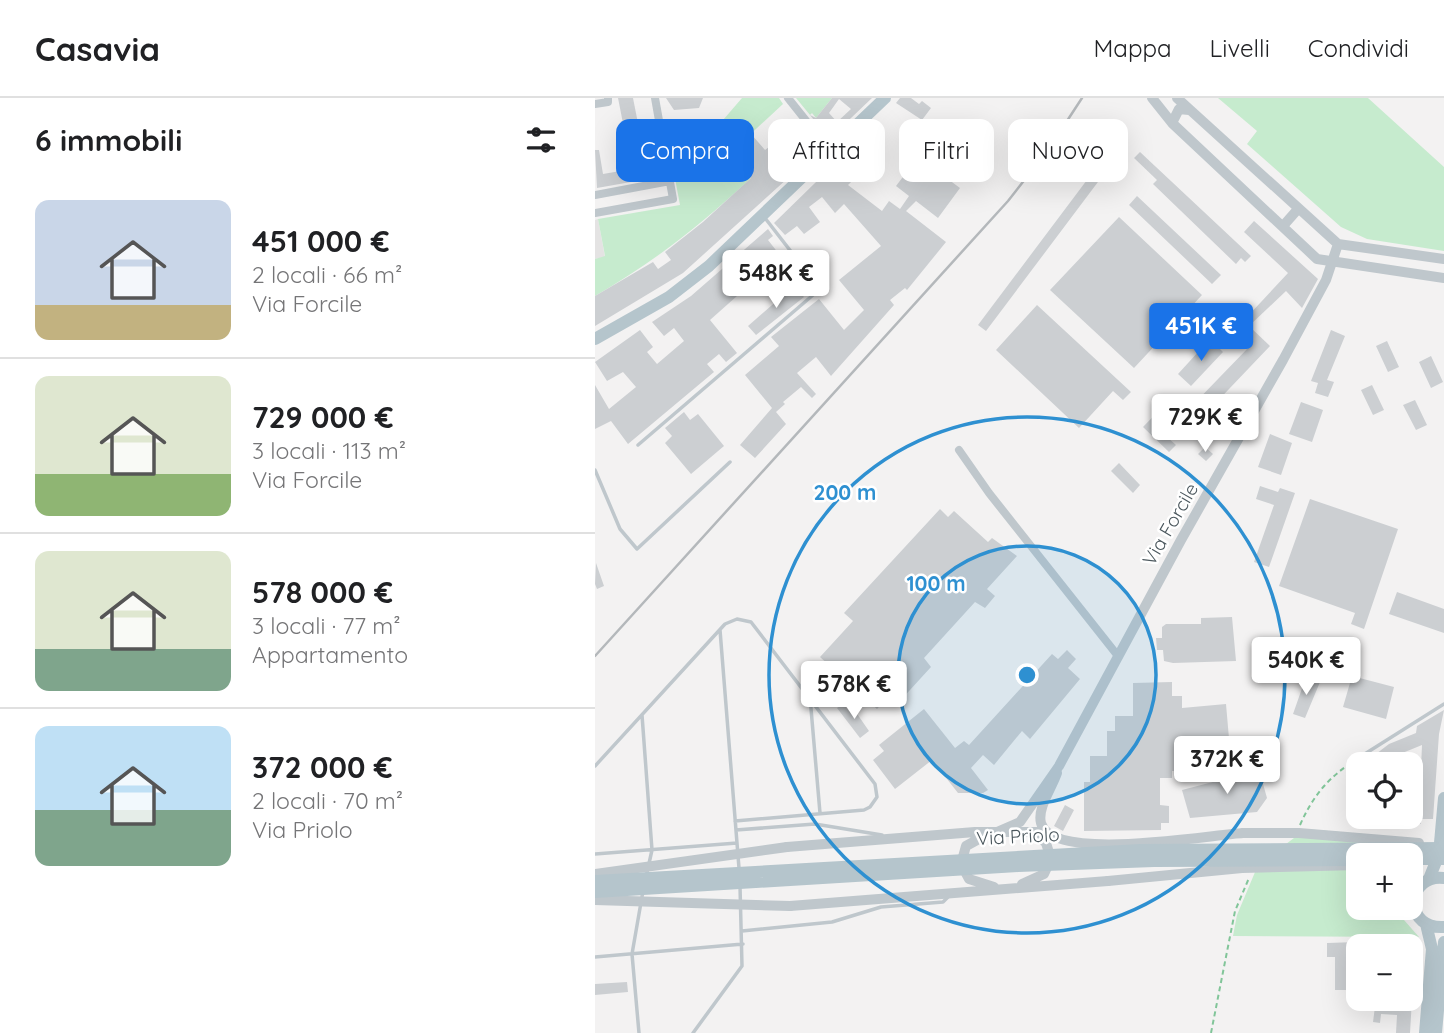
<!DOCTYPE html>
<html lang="it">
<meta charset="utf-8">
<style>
body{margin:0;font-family:Quicksand,sans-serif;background:#f2f2f2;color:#202124;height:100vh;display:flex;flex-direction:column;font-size:26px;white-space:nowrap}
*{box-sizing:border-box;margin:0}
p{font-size:23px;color:#757577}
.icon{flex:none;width:38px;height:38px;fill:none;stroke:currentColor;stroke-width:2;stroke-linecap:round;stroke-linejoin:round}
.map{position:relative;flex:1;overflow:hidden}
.sheet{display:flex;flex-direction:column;background:#fff;width:595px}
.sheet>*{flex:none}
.banner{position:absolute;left:21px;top:21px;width:665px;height:63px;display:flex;gap:14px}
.buttons{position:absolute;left:751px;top:654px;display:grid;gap:14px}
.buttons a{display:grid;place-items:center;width:77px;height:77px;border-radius:14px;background:#fff;box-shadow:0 7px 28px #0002;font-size:35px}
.price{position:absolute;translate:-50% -60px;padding:0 16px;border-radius:7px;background:#fff;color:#222;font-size:23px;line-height:46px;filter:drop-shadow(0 2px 4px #0008)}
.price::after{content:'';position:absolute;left:50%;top:42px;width:21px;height:16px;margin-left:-10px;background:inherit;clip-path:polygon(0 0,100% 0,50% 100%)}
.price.on{background:#1a73e8;color:#fff}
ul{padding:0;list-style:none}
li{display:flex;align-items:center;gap:21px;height:175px;padding:0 35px}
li+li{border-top:2px solid #e0e0e0}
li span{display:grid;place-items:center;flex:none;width:196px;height:140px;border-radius:14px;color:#555}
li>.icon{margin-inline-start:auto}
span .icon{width:84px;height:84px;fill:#fffc;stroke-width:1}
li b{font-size:30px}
h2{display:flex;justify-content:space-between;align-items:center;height:84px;padding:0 35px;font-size:30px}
.chip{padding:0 24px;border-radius:14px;background:#fff;box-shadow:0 7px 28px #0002;font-size:24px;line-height:63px}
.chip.on{background:#1a73e8;color:#fff}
header{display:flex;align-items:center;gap:42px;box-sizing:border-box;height:98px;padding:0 35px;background:#fff;border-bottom:2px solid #e0e0e0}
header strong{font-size:33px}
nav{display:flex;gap:38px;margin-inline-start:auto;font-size:24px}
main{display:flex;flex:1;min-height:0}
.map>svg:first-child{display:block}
.education{fill:#e4e3e3}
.green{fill:#c6ebce}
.building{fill:#cccfd2;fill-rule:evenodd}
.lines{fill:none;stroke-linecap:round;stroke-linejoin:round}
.path{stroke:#81c599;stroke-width:2;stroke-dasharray:5 3.5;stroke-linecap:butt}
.service{stroke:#bfc7cc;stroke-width:3.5}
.minor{stroke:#bfc7cc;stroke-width:8}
.tertiary{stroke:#bfc7cc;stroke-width:10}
.primary{stroke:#b5c5cc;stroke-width:12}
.rail{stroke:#b4b8bb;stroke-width:2.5}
.tertiary-bridge{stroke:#bfc7cc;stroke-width:10}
.primary-bridge{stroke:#b5c5cc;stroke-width:12}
.ring{fill:none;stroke:#2e90d1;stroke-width:3.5}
.labels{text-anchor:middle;stroke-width:5;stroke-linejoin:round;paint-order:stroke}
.street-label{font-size:19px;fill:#4b575d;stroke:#fff}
.centre{fill:#2e90d1;stroke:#fff;stroke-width:3.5}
.ring-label{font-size:21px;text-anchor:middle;font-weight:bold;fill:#2e90d1;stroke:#fff;stroke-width:5;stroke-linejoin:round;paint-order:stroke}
</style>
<header>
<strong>Casavia</strong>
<nav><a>Mappa</a><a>Livelli</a><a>Condividi</a></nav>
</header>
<main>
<section class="sheet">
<h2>6 immobili<svg class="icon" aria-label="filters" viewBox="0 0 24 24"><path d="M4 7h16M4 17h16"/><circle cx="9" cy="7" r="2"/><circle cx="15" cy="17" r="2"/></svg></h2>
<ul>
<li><span style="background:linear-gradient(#c9d6e8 75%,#c2b280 0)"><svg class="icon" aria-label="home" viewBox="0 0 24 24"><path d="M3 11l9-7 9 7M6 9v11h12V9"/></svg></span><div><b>451 000 €</b><p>2 locali · 66 m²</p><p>Via Forcile</p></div></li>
<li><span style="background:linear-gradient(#dfe7d0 70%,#8fb573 0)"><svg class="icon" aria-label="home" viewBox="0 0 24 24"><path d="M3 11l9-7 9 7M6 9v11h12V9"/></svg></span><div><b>729 000 €</b><p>3 locali · 113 m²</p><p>Via Forcile</p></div></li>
<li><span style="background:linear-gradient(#dfe7d0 70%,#7fa58c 0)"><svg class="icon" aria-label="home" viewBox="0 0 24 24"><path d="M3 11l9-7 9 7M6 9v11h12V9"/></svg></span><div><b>578 000 €</b><p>3 locali · 77 m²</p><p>Appartamento</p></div></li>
<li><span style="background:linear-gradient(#bfe0f5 60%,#7fa58c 0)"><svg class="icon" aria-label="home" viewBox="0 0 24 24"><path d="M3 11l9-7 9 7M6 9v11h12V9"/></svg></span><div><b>372 000 €</b><p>2 locali · 70 m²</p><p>Via Priolo</p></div></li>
</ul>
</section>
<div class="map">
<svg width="849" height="935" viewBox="0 0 849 935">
<rect width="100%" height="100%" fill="#f3f2f2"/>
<!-- education -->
<path class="education" d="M3,121l7,38 -10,2v-39z"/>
<!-- green -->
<path class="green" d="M147,0h37l4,6 -54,50 22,24c-51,48 -96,83 -156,118v-37l10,-3 -7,-37 82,-14 -12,-64 43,-7z
M201,0h36l-16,20 -4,-5 -2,2z
M623,0h150l76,69v84l-77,-12 -26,-12 -94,-83 10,-13z
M711,731l114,10 -9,32v-15h-53v52h45l1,12 15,17 -186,-1 4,-21 21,-50z"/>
<!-- building -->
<path class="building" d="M23,0h15l15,76 -7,1 1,5 -45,8 -2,-38h4l4,24 29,-5z
M71,0h37l-4,10 -25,2z
M237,0h40l-43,41 -19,-24 6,3zM244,1l12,10 -14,13 -8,-9z
M305,0h11l8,6 3,-3 9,7 -9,12 -26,-17z
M207,28l13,16 -6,4 -10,-12z
M156,36l14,16 4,-3 13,19 7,-6 9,9 -115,104 -88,53v-30l58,-34 5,7 13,-9 -6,-8 38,-30 48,-44 -22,-24z
M522,42l8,6 -139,185 -8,-6z
M261,45l12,12 7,-8 6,6 -33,32 34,26 7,-10 11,8 9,-13 -13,-10 22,-29 42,31 -22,30 -22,-17 -10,10 40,31 -39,48 -2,-2 -15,12 4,5 -63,71 -15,-19 -19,16 19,21 -4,4 -11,-11 -18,15 2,2 -9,8 10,12 -31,34 -15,-13 32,-37 -27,-33 34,-29 -8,-9 48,-38 25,31 20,-20 -25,-30 42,-34 -37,-42 -9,9 -13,-16 -13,10 11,15 -16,12 -7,-8 -12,9 -11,-12z
M545,54l111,104 -6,6 -4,-4 -5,6 -83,-80 4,-4 -23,-22z
M542,98l84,79 -9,9 -83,-79z
M524,119l83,78 -68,73 -84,-78z
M659,123l64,58 -16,29 -16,-17 -37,35 21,20 -81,85 -17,-16 -14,14 18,16 -7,7 -26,-25 30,-31 15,14 60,-62 -16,-15 56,-60 -44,-41z
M173,131l5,7 -5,4 18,23 -9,7 -9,-11 -19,14 6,7 -45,40 27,33 -11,9 -7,-8 -12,10 7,8 -86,72 -17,-23 -16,8v-44l14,24 27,-22 -13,-15 -16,9 -12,-19 45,-32 13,17 -6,5 10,12 27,-23 -10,-13 -10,8 -12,-14 39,-26z
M199,188l10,11 -48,38 -8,-9z
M442,207l94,87 -8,8 -10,-9 -34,37 -83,-78z
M736,232l14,6 -18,44 7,2 -6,15 -13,-4 3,-10 -7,-2z
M615,241l13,13 -32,34 -13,-12z
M792,243l12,26 -11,5 -12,-26z
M836,258l12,26 -12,6 -12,-26z
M777,287l12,25 -11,5 -12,-25z
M820,302l12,25 -11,5 -13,-25z
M706,304l22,8 -11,32 -23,-8z
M89,314l6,8 8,-6 26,32 -33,28 -26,-31 7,-7 -7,-8z
M675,336l22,9 -11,32 -23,-8z
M610,349l8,7 -7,7 -8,-7z
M524,365l21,22 -7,8 -22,-22z
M665,388l18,6 2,-4 15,5 -26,74 -15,-5 20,-57 -18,-6z
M715,401l88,30 -34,100 -13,-5 4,-11 -76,-27z
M345,411l8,8 6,-6 34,31 4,-4 25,18 -30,33 8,7 -10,12 -10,-6 -51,56 7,9 -32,35 -8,-8 -14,15 -57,-52 33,-36 -9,-8z
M1,465l8,23 -7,3 -2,-5z
M802,494l47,17v24l-55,-19z
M637,519l4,44 -63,2 -9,-2 -1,-11h-6l-1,-12h6v-11l4,-3h35v-6z
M472,552l9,9 -8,9 12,11 -50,60 -8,-8 -28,34 -11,-10 -12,13 17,22 -5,3h-25l-26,-33 -37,29 -22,-29 11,-9 -5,-6 45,-36 31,39 9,-7 5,4 83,-91 6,5z
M757,578l42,11 -8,32 -43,-12z
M711,579l14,5 -15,36 -12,-4z
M577,584v14h10v12l44,-4 4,46 -49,6v15h-9v7h-12v27l9,1v17h-8v7l-77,1v-49h6v-26h17v-25h8v-15h18v-33z
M248,606l6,7 4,-3 16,23 -9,7 -23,-30z
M849,612l-5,24 -6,85h-12v5l-20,1v-8h10v-6h11v-30h-11v-12h10l1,-24 -32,13 2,4 -7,3h-10l-3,-8 17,-13 27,-11 1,-7z
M664,672l8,28 -10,14 -67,6 -8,-28z
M470,707l9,5 -11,21 -9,-5z
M763,844v48h-23v-33h-8v-14z
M32,884l1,10 -33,3v-11z
M781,901h36l-2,34h-14l1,-18 -16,-1 -1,9 -7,-1z"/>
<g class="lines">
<!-- path -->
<path class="path" d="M705,727c11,-25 25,-44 48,-60
M616,935l24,-122 14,-33"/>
<!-- service -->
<path class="service" d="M43,347l182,-156 -55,-71
M0,372l25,59 17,20 93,-87
M125,532l19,238
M215,599l10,116
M47,617l10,135 -6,27
M767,658v9
M757,664l92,-58
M0,668l130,-142 12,-5 14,3 124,162 2,13 -7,10 -6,3 -129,11
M141,732l79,-6 67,11
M0,756l142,-11
M147,833l90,-9 49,-15 62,-5 6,-6
M0,859l148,-13
M44,935l-7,-79 11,-63
M98,935l49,-67 -2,-80"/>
<!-- minor -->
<path class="minor" d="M193,0l43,54
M0,6l13,-2v-4
M0,97l75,-14
M0,115l78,-14 -18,-101
M364,352l30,43 129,163"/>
<!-- tertiary -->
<path class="tertiary" d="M557,0l20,25 145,136 127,19
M582,0l161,146 106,15
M577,25l7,-14 10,1
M688,128l15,-17
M462,675c-5,15 -20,35 -16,50 11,40 167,12 202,10
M402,734l23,-10 39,-56 122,-226 102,-180 43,-80 12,-36
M391,737l-20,11 -5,18 8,15 25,8
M192,749l188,-15h71
M427,786l22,-10 7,-15 -5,-16 -13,-11
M195,808l318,-25"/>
<!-- primary -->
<path class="primary" d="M0,241l74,-42 40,-31 176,-168
M849,780c-17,-2 -27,7 -31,23 2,18 13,27 31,26
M834,781l10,-25 5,-56
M830,935l7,-84 -6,-25
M841,935l8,-91"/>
<!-- rail -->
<path class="rail" d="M0,558l413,-455 40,-51 34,-52"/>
<!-- tertiary-bridge -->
<path class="tertiary-bridge" d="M648,735h56l120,10
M0,776l192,-27
M513,783l134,-13 116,-3
M0,802l195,6"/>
<!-- primary-bridge -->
<path class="primary-bridge" d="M816,761h33
M0,783l545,-31 304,-2
M0,794l423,-26 136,-5 204,-1"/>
</g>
<!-- distance rings -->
<circle cx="432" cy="577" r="129" fill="#2e90d1" fill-opacity=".12"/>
<g class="ring">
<circle cx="432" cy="577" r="129"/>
<circle cx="432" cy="577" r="258"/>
</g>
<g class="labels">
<!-- street labels -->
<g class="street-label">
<text transform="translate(575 426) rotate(-60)" y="7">Via Forcile</text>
<text transform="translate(423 738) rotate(-3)" y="7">Via Priolo</text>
</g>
</g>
<circle cx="432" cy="577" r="10" class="centre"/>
<g class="ring-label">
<text x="250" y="402">200 m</text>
<text x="341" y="493">100 m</text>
</g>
</svg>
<div class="buttons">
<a><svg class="icon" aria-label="locate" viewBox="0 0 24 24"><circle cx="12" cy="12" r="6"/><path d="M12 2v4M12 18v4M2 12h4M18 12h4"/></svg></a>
<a>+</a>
<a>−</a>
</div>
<b class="price" style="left:181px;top:212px">548K €</b>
<b class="price on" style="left:606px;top:265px">451K €</b>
<b class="price" style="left:610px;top:356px">729K €</b>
<b class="price" style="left:711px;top:599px">540K €</b>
<b class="price" style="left:259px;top:623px">578K €</b>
<b class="price" style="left:632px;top:698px">372K €</b>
<div class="banner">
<a class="chip on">Compra</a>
<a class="chip">Affitta</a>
<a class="chip">Filtri</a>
<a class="chip">Nuovo</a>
</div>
</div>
</main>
